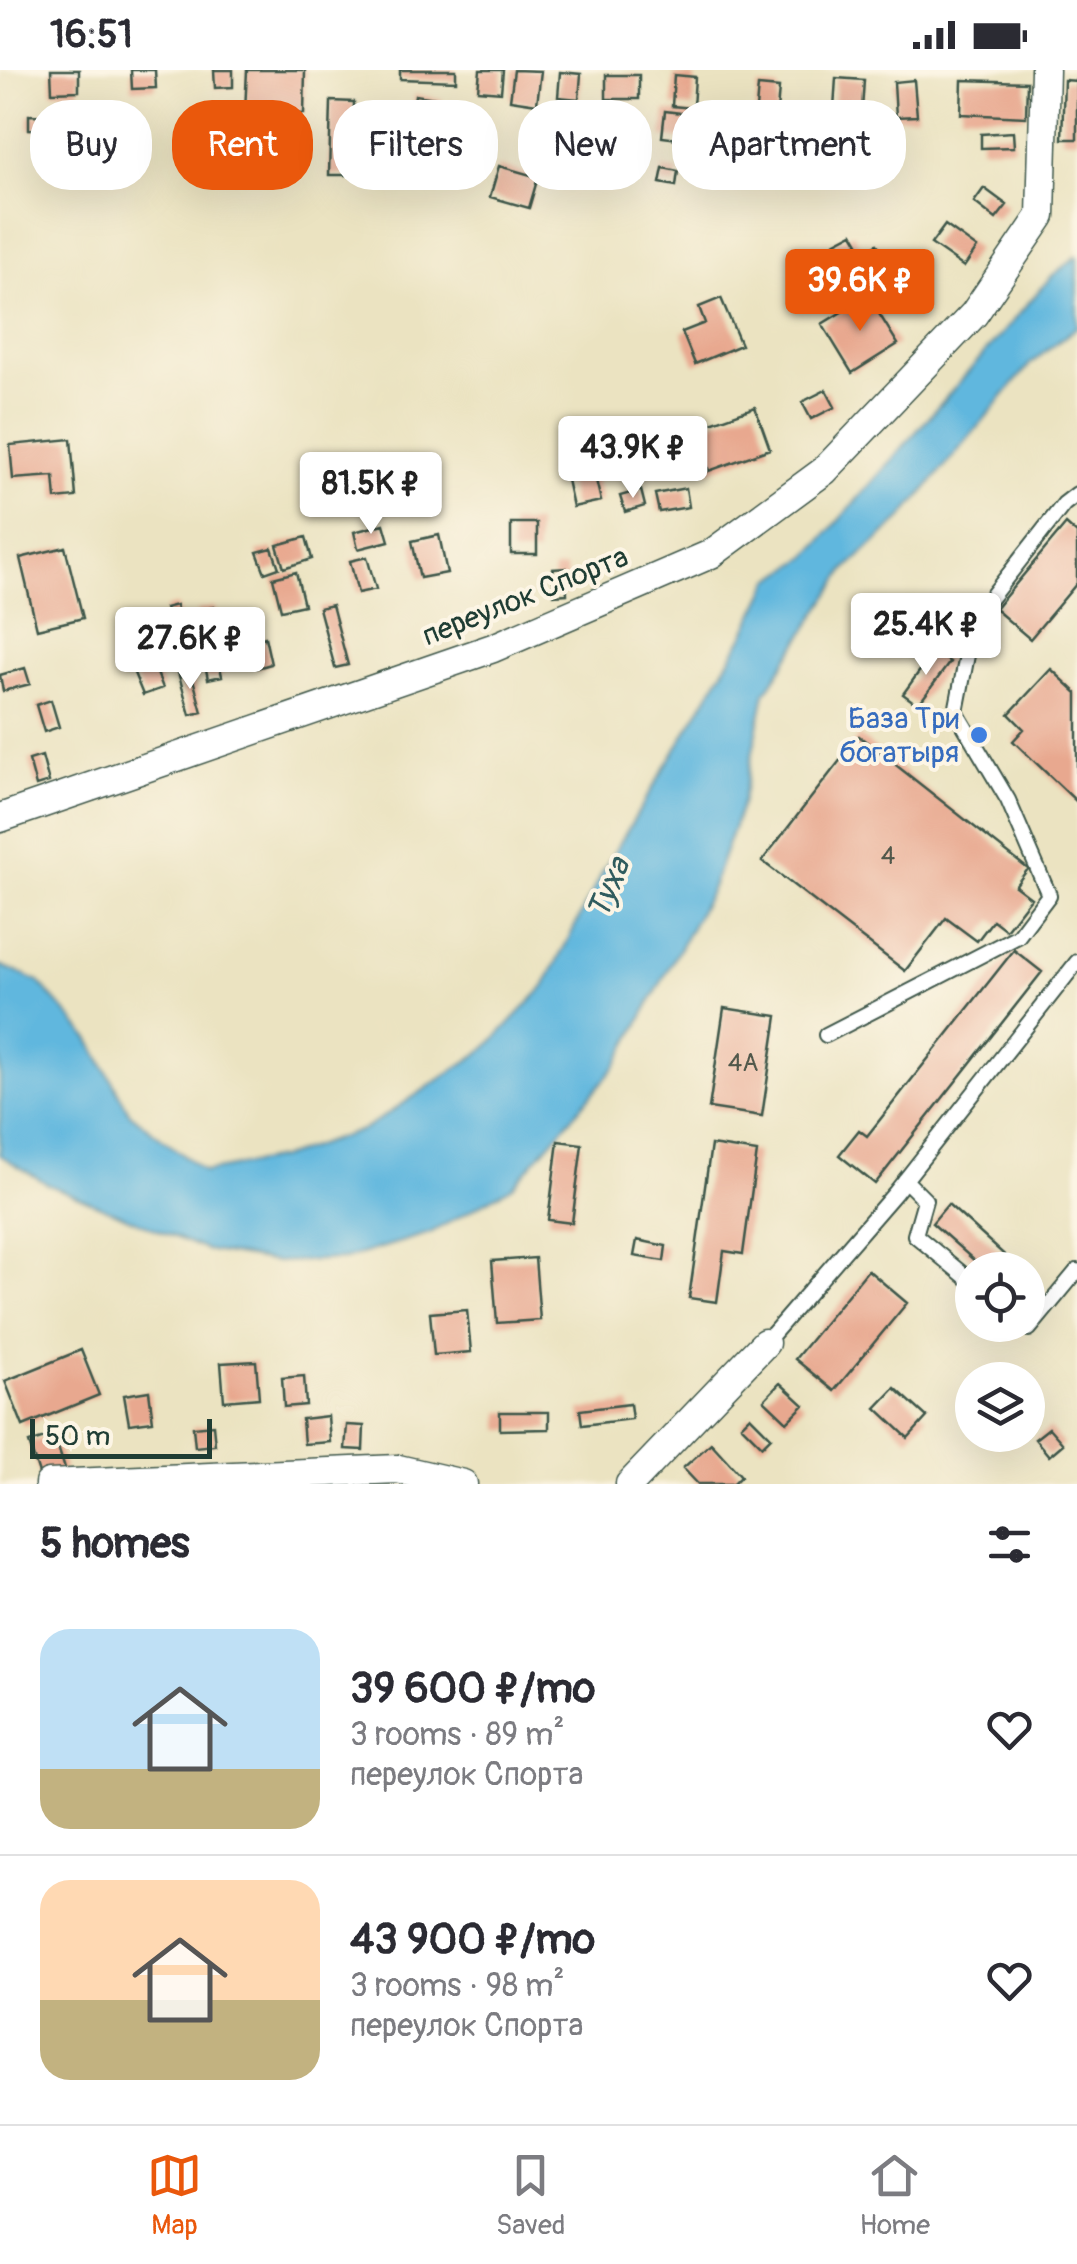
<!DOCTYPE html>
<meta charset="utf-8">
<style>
body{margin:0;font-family:Pangolin,sans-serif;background:#f7f7f7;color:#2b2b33;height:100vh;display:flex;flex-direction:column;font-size:38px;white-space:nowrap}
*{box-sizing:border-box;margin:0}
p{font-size:32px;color:#7c7c81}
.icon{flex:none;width:55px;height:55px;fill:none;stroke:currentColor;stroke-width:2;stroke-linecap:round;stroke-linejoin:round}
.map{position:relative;height:1414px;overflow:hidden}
.drawer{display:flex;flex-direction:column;background:#fff;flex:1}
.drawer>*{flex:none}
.guide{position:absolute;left:30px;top:30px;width:1018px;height:90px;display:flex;gap:20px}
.buttons{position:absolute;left:955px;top:1182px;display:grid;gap:20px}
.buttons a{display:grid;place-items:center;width:90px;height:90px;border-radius:50%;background:#fff;box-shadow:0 10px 40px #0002;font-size:50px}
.scale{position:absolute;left:30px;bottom:25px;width:182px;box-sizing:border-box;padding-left:10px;border:5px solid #1f3d34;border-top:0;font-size:28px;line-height:35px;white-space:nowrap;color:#1f3d34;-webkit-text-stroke:8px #fcf5e5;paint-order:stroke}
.price{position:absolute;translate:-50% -85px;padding:0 22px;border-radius:10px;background:#fff;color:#222;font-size:32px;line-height:65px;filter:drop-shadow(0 2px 5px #0008)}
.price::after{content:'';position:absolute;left:50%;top:60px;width:30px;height:22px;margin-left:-15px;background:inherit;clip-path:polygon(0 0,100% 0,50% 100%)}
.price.selected{background:#ea580c;color:#fff}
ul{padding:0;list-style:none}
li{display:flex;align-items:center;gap:30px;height:250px;padding:0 40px}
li+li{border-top:2px solid #e1e1e2}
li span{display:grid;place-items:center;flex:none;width:280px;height:200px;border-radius:30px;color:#555}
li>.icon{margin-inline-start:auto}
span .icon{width:120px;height:120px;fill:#fffc;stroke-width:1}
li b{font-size:42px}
h2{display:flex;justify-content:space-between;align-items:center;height:120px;padding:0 40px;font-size:42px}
.pill{padding:0 35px;border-radius:40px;background:#fff;box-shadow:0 10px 40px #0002;font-size:35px;line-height:90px}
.pill.selected{background:#ea580c;color:#fff}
.status{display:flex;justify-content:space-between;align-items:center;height:70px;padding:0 50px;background:#fff;direction:ltr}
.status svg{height:28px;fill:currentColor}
.dock{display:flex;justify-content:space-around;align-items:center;height:140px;border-top:2px solid #e1e1e2;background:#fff;font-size:28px;color:#7c7c81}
.dock a{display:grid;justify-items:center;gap:5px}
.dock .selected{color:#ea580c}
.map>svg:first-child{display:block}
.water{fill:#61b7de;stroke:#407a89;stroke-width:2.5}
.building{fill:#e8a88f}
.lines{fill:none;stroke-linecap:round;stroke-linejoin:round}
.lane-casing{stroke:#3e5649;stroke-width:18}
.street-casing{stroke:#3e5649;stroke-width:31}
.lane{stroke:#fff;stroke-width:14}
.street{stroke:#fff;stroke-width:28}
.shop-dot{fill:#3f7fe0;stroke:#fcf5e5;stroke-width:4}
.labels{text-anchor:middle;stroke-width:8;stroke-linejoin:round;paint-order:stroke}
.number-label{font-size:25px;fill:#51584b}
.street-label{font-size:30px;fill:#1f3d34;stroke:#fcf5e5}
.shop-label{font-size:30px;fill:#366cbe;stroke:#fcf5e5;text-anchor:end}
.water-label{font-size:32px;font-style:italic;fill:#305c5e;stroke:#fcf5e5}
</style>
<div class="status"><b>16:51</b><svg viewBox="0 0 49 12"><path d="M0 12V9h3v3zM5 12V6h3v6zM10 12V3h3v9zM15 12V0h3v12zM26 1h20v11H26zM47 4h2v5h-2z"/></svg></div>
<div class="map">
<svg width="1077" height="1414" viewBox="0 0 1077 1414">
<rect width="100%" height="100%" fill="#fcf5e5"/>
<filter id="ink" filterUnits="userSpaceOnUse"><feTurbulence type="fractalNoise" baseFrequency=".01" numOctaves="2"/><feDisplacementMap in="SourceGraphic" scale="20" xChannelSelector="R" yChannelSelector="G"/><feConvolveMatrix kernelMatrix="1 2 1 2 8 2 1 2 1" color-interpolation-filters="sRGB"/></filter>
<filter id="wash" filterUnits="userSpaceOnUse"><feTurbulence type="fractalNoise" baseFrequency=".0048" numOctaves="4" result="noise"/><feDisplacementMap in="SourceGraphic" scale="40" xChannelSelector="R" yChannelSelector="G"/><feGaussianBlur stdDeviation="2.25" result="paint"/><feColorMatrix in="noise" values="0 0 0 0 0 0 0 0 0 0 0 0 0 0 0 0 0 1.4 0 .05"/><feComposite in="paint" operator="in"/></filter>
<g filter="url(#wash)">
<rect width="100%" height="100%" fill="#ebe3c1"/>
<!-- water -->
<path class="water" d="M1077,186v71l-46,36 -129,155 -56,51 -81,124 -23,111 -31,86 -95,176 -103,120 -83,47 -86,26 -67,3 -71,-12 -157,-65 -49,-30v-190l39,17 51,58 40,74 75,58 75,-14 85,-29 120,-80 59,-62 59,-116 139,-232 29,-59 36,-23 245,-281z"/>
<g id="blocks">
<!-- building -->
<path class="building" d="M51,0h28v21l-27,1z
M131,0h24l1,18 -24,1z
M214,0h19v17l-18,1z
M247,0h58l-1,44 -59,-3z
M400,0h56v11l-56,-2z
M480,0h23l-2,22 -23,-2z
M514,0l27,1 -4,33 -27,-4z
M560,2l21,2 -2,25 -21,-2z
M606,5h33v24h-33z
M674,5l21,2 -2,31 -21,-2z
M836,8l28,2 -2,30 -28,-2z
M914,10l3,36 -21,1 -2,-35z
M962,10l65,2 -1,35 -65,-3z
M1064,10l13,1v58h-15z
M758,16l21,2 -3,34 -21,-2z
M415,25l27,4 -3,27 -28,-4z
M331,31l23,1 -2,73h-23z
M665,41l33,4 -3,26 -33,-4z
M29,45l25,1v14l-25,-1z
M565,49h9l-2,23 -9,-1z
M262,56h26v12h-26z
M1013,62l1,15 -33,1v-14z
M578,72l29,5 -3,20 -29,-5z
M499,96l39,11 -9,31 -39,-11z
M663,98l15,3 -2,15 -16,-3z
M984,118l23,17 -11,14 -22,-17z
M945,155l32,23 -13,19 -33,-23z
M853,163l6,10 -19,11 -6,-11z
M877,174l21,30 -23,16 -21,-30z
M868,226l30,48 -46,29 -30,-49z
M721,228l20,47 -46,19 -13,-32 23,-9 -6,-16z
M826,320l9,17 -24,12 -9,-17z
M755,337l15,42 -61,22 -15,-42z
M71,369l5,58 -20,2 -2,-23 -41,3 -3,-34z
M589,381l12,50 -28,6 -11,-50z
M686,418l3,19 -30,5 -4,-18z
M641,420l4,16 -20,6 -5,-16z
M511,453h26v31h-26z
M384,454l5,17 -31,8 -4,-17z
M1066,454l11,10v49l-47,56 -35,-30z
M439,465l8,38 -27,5 -8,-37z
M306,467l6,22 -28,9 -7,-23z
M65,477l18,71 -46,11 -17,-71z
M272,478l7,20 -14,5 -8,-21z
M367,487l9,32 -18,4 -8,-32z
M566,498l1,26 -13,1 -1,-26z
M296,502l8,33 -23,5 -8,-32z
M176,535l5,21 -11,3 -5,-21z
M332,535l16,60 -13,3 -16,-60z
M214,537l3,12 -17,3 -3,-11z
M265,567l6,27 -14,4 -7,-27z
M215,573l7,33 -14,3 -7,-34z
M934,581l16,11 -32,43 -15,-11z
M149,583l14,35 -20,7 -14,-34z
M25,598l5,16 -27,7 -3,-16z
M190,598l12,44 -12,3 -12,-43z
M1051,599l26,24v109l-64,-61 11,-12 -15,-15z
M51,630l8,27 -15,5 -8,-27z
M859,666l169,133 -13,17 16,12 -25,32 -13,-10 -16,21 -31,-23 -41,53 -143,-110z
M42,686l7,26 -13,4 -7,-26z
M1014,880l28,22 -167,212 -36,-29 20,-25 8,6z
M724,938l53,8 -15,100 -53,-8z
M558,1071l24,3 -10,79 -24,-3z
M711,1075l46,7 -14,102 -19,-3 -7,51 -28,-4z
M948,1134l73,66h-36l-53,-47z
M637,1170l29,6 -2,15 -30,-5z
M535,1188l5,62 -43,3 -5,-62z
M868,1200l39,33 -73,88 -39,-32z
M467,1240l4,42 -37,3 -4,-42z
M81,1280l18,45 -76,31 -18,-45z
M256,1291l3,37 -35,3 -3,-38z
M304,1306l2,29 -22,2 -2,-29z
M780,1313l24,22 -17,17 -23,-22z
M895,1318l32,29 -19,21 -32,-30z
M149,1321l4,30 -24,3 -5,-29z
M630,1334l2,15 -50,6 -2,-15z
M500,1342h49v17l-49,1z
M328,1346l2,26 -26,2 -2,-25z
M750,1346l21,21 -9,9 -21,-21z
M213,1355l2,20 -20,2 -2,-20z
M347,1355l17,1 -1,24 -18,-1z
M1049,1358l14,16 -14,12 -14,-17z
M54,1365l11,34 -25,8 -11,-34z
M711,1373l30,33 -8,8h-35l-15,-16z"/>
</g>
</g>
<g filter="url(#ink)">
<use href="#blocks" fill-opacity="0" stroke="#3e5649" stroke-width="2.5"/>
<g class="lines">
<!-- lane casing -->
<g class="lane-casing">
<path id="lane" d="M826,965l192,-99 31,-41 -41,-95 -52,-88 18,-93 90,-115 13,-10
M905,1110l20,20 -10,35 57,47
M1025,1255l4,4 48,-58
M765,1273l130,-150 182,-231"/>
</g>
<!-- street casing -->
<g class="street-casing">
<path id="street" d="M0,748l493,-170 218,-94 113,-83 150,-157 67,-98 4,-146
M49,1414l349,-15 65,15
M630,1414l135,-141"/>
</g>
<!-- lane -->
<use href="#lane" class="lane"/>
<!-- street -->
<use href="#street" class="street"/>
</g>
</g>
<!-- markers -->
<circle class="shop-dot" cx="979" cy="665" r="10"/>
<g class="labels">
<!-- number labels -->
<g class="number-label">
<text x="888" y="794">4</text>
<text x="743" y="1001">4А</text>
</g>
<!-- street labels -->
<g class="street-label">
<text transform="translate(525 526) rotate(-22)" y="10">переулок Спорта</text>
</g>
<!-- shop labels -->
<g class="shop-label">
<text x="959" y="658">База Три<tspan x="959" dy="34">богатыря</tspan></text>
</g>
<!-- water labels -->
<g class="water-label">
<text transform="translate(608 818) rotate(-67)" y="11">Туха</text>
</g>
</g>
</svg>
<div class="buttons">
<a><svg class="icon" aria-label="locate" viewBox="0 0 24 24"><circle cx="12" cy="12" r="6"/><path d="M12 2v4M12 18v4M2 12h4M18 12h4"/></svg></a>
<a><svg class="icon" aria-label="layers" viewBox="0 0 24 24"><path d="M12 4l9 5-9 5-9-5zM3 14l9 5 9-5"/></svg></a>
</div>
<div class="scale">50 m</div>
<b class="price selected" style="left:860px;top:264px">39.6K ₽</b>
<b class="price" style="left:633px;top:431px">43.9K ₽</b>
<b class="price" style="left:371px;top:467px">81.5K ₽</b>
<b class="price" style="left:926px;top:608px">25.4K ₽</b>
<b class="price" style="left:190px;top:622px">27.6K ₽</b>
<div class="guide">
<a class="pill">Buy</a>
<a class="pill selected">Rent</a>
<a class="pill">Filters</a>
<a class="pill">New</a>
<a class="pill">Apartment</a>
</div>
</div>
<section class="drawer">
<h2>5 homes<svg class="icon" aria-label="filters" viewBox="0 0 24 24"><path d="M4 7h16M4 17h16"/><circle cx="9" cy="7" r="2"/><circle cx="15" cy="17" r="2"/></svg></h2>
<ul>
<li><span style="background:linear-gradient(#bfe0f5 70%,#c2b280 0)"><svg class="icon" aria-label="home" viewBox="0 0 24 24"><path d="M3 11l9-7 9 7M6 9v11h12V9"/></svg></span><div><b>39 600 ₽/mo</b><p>3 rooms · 89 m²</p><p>переулок Спорта</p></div><svg class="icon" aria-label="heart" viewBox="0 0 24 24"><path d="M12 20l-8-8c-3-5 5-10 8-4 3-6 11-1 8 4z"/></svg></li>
<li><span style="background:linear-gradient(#ffd9b3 60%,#c2b280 0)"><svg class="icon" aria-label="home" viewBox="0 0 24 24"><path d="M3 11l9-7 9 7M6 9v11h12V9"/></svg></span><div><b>43 900 ₽/mo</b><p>3 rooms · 98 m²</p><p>переулок Спорта</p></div><svg class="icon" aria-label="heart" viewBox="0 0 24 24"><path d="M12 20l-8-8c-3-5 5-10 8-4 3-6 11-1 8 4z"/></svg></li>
</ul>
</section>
<nav class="dock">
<a class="selected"><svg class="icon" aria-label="map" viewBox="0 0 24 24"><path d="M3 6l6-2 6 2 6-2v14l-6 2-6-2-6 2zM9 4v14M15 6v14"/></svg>Map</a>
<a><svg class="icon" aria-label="saved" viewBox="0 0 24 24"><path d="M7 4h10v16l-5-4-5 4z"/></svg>Saved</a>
<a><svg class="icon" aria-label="home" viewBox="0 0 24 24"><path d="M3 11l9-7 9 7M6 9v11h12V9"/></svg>Home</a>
</nav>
